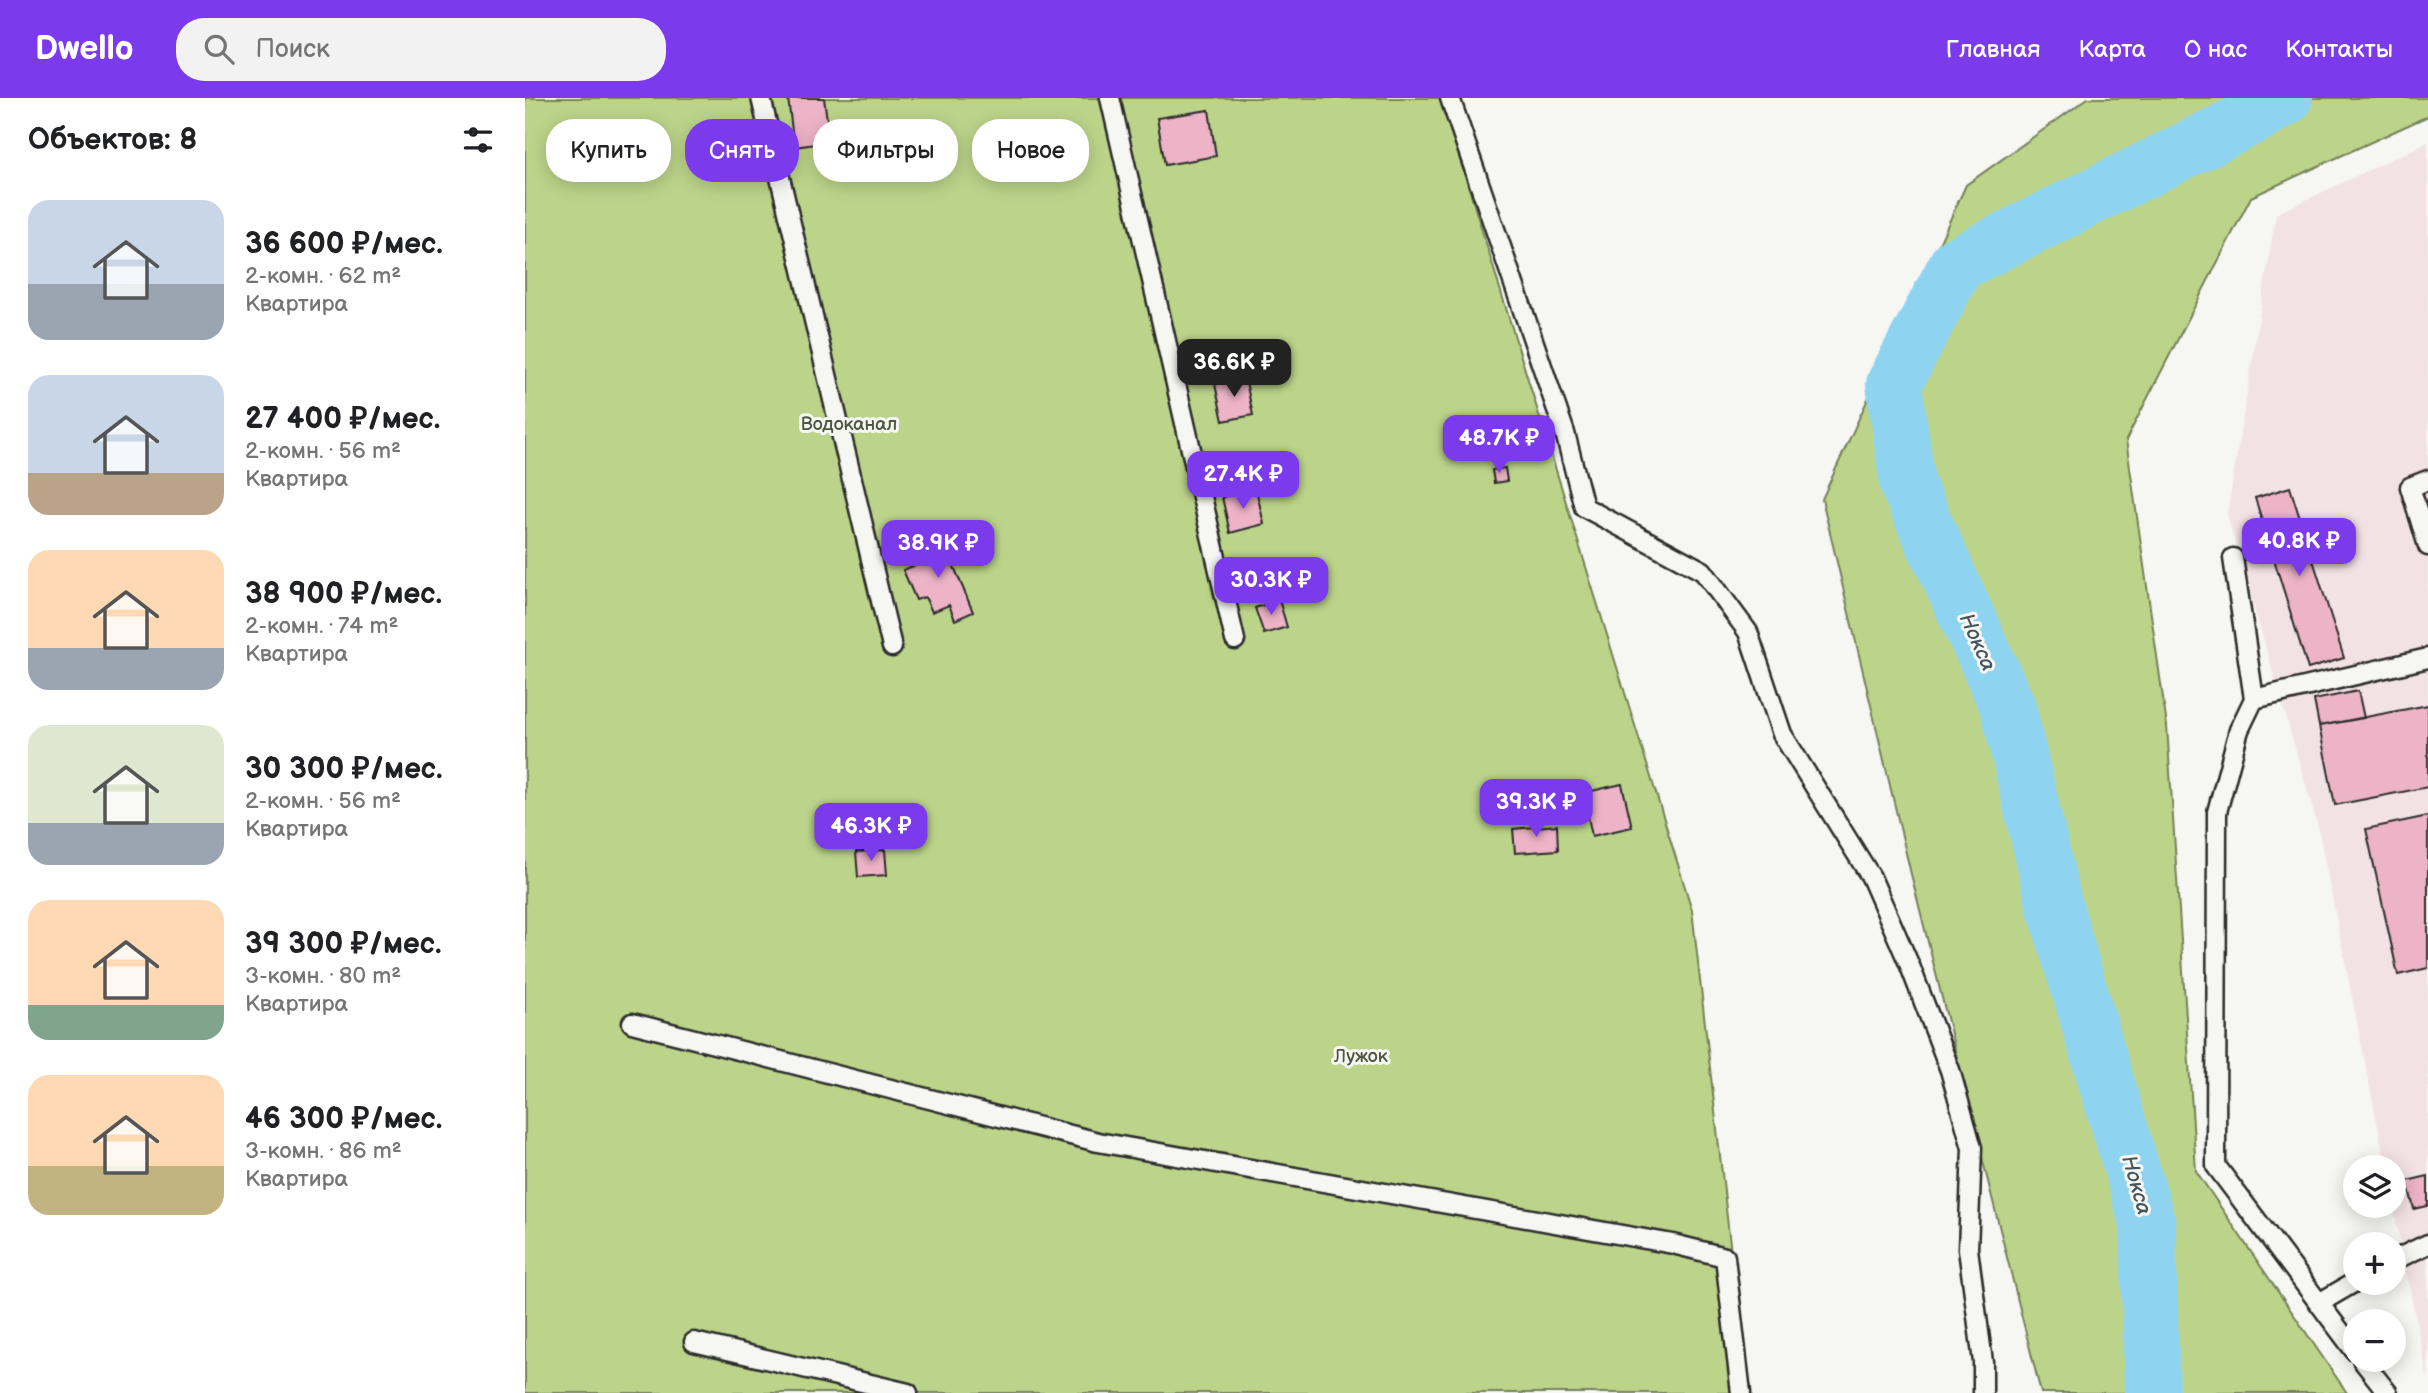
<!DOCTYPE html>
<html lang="ru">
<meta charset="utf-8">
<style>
body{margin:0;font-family:"Balsamiq Sans",sans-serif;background:#f2f2f2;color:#202124;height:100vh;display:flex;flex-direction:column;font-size:26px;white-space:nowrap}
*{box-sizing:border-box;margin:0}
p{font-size:23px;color:#757577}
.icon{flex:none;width:38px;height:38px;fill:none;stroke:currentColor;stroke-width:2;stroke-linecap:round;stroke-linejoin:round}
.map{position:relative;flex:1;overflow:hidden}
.sheet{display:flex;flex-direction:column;background:#fff;width:525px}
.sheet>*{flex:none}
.top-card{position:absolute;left:21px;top:21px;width:665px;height:63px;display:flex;gap:14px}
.buttons{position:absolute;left:1818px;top:1057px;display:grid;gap:14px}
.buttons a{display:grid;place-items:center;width:63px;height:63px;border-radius:50%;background:#fff;box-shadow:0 4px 18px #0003;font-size:35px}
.price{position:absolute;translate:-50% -60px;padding:0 16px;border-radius:14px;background:#7c3aed;color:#fff;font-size:23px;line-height:46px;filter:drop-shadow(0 2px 4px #0008)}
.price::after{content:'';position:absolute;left:50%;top:42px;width:21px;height:16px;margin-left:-10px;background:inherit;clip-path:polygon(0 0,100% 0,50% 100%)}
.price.on{background:#222;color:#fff}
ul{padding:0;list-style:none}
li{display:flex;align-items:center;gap:21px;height:175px;padding:0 28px}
li span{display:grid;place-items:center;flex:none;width:196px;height:140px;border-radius:21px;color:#555}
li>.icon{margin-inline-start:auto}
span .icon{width:84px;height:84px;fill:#fffc;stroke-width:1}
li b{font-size:30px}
h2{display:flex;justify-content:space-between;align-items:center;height:84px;padding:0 28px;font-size:30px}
.chip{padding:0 24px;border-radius:28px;background:#fff;box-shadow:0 4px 18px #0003;font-size:24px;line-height:63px}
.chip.on{background:#7c3aed;color:#fff}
header{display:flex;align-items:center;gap:42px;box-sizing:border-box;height:98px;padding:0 35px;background:#7c3aed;color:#fff}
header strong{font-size:33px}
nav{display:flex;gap:38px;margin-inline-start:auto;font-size:24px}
.search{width:490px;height:63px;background:#f2f2f2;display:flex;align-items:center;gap:18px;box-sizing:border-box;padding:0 24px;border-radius:28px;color:#757577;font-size:26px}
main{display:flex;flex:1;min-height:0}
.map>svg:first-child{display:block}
.built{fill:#f3e2e5}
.green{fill:#bcd48a;stroke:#74805a;stroke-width:2}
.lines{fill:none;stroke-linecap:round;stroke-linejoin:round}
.river{stroke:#8ed4f0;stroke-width:56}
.building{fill:#edb4c7;stroke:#2b2b2b;stroke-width:2}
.lane-casing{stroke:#2b2b2b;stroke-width:23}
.lane{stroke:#f6f6f2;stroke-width:18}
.labels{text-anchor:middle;stroke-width:6;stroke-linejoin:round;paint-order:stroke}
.park-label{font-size:19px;fill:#4f5543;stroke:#f6f6f2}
.water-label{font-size:21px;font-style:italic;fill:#44555c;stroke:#f6f6f2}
</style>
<header>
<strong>Dwello</strong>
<div class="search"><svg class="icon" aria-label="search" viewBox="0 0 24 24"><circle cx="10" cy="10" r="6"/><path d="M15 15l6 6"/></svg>Поиск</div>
<nav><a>Главная</a><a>Карта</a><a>О нас</a><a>Контакты</a></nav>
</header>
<main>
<section class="sheet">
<h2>Объектов: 8<svg class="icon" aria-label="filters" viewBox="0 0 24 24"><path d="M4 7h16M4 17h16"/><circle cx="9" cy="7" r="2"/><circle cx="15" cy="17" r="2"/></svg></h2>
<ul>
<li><span style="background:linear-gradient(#c9d6e8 60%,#9aa5b1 0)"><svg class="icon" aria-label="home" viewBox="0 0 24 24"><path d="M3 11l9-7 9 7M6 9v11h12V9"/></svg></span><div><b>36 600 ₽/мес.</b><p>2-комн. · 62 m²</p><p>Квартира</p></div></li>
<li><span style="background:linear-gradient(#c9d6e8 70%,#b9a48a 0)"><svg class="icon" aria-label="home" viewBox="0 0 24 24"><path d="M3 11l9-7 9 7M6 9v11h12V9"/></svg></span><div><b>27 400 ₽/мес.</b><p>2-комн. · 56 m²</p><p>Квартира</p></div></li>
<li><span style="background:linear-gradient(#ffd9b3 70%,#9aa5b1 0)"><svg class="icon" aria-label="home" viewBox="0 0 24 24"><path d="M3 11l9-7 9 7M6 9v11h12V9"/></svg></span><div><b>38 900 ₽/мес.</b><p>2-комн. · 74 m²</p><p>Квартира</p></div></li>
<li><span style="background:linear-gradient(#dfe7d0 70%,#9aa5b1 0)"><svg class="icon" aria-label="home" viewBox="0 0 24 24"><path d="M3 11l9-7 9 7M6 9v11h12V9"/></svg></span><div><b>30 300 ₽/мес.</b><p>2-комн. · 56 m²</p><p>Квартира</p></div></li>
<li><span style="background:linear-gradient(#ffd9b3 75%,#7fa58c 0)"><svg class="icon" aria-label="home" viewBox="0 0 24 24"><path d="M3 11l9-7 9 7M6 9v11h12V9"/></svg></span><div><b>39 300 ₽/мес.</b><p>3-комн. · 80 m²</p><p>Квартира</p></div></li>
<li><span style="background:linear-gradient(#ffd9b3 65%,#c2b280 0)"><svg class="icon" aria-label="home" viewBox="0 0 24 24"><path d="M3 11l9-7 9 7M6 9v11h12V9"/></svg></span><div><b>46 300 ₽/мес.</b><p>3-комн. · 86 m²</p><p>Квартира</p></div></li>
</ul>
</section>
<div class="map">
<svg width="1903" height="1295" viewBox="0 0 1903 1295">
<rect width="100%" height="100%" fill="#f6f6f2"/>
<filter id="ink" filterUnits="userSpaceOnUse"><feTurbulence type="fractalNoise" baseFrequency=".0143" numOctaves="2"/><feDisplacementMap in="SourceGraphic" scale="14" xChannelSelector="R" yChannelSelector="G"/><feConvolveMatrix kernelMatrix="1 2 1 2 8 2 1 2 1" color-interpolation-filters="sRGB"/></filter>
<g filter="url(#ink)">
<!-- built -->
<path class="built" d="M1903,44v1238l-35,-174 1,-39h-8l-68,-340 -91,-312 49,-301z"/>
<!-- green -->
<path class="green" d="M0,0h916l251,812 55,483h-1222z
M1563,0h340v18l-177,81 -125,243 41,286 29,445 151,222h-306l-130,-519 -89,-375 144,-314z"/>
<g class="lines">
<!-- river -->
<path class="river" d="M1627,1295l-4,-169 -93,-317 -47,-200 -100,-221 -14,-102 63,-120 305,-152 23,-14"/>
</g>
<!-- building -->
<path class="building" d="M263,0h36l6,44 -36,5z
M684,12l7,46 -51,9 -8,-47z
M720,279l8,38 -30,6 -8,-37z
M980,370l2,13 -13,2 -2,-13z
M1765,389l54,171 -36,11 -53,-171z
M731,391l8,35 -34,9 -8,-36z
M417,440l31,74 -18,8 -6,-15 -17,7 -7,-15 -9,3 -13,-30 18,-7 -6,-14z
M754,502l8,27 -23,7 -9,-26z
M1833,593l6,27 -45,8 -5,-26z
M1903,607v82l-93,18 -16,-79z
M1097,686l10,43 -40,9 -9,-43z
M1903,718v152l-30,7 -32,-146z
M1032,727l1,25 -43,3 -2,-24z
M360,752l2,25 -29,2 -2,-25z
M1903,1078v30l-14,3 -7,-28z"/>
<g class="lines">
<!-- lane casing -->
<g class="lane-casing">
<path id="lane" d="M236,0l131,549
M585,0l125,542
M925,0l115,335 19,74 119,64 45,61 34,102 89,143 39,89 40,104 22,78 -4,101 15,113v31
M1903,382l-18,7 18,59
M1708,460l21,141 -15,31 -22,82 -1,354 139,185
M1729,601l174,-41
M107,925l466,119 575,102 52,13 16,136
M1869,1162l34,-16
M1794,1205l36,-21
M169,1244l214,51
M1837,1262l26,33"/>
</g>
<!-- lane -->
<use href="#lane" class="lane"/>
</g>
</g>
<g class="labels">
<!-- park labels -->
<g class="park-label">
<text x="324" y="332">Водоканал</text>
<text x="836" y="964">Лужок</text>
</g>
<!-- water labels -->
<g class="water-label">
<text transform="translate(1453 544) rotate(66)" y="7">Нокса</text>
<text transform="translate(1612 1087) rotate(74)" y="7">Нокса</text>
</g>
</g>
</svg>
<div class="buttons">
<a><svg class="icon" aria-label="layers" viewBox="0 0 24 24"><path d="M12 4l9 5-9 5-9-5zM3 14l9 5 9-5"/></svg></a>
<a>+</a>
<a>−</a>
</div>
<b class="price on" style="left:709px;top:301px">36.6K ₽</b>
<b class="price" style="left:974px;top:377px">48.7K ₽</b>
<b class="price" style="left:718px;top:413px">27.4K ₽</b>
<b class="price" style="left:1774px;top:480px">40.8K ₽</b>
<b class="price" style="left:413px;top:482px">38.9K ₽</b>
<b class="price" style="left:746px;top:519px">30.3K ₽</b>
<b class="price" style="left:1011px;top:741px">39.3K ₽</b>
<b class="price" style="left:346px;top:765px">46.3K ₽</b>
<div class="top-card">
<a class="chip">Купить</a>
<a class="chip on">Снять</a>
<a class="chip">Фильтры</a>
<a class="chip">Новое</a>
</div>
</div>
</main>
